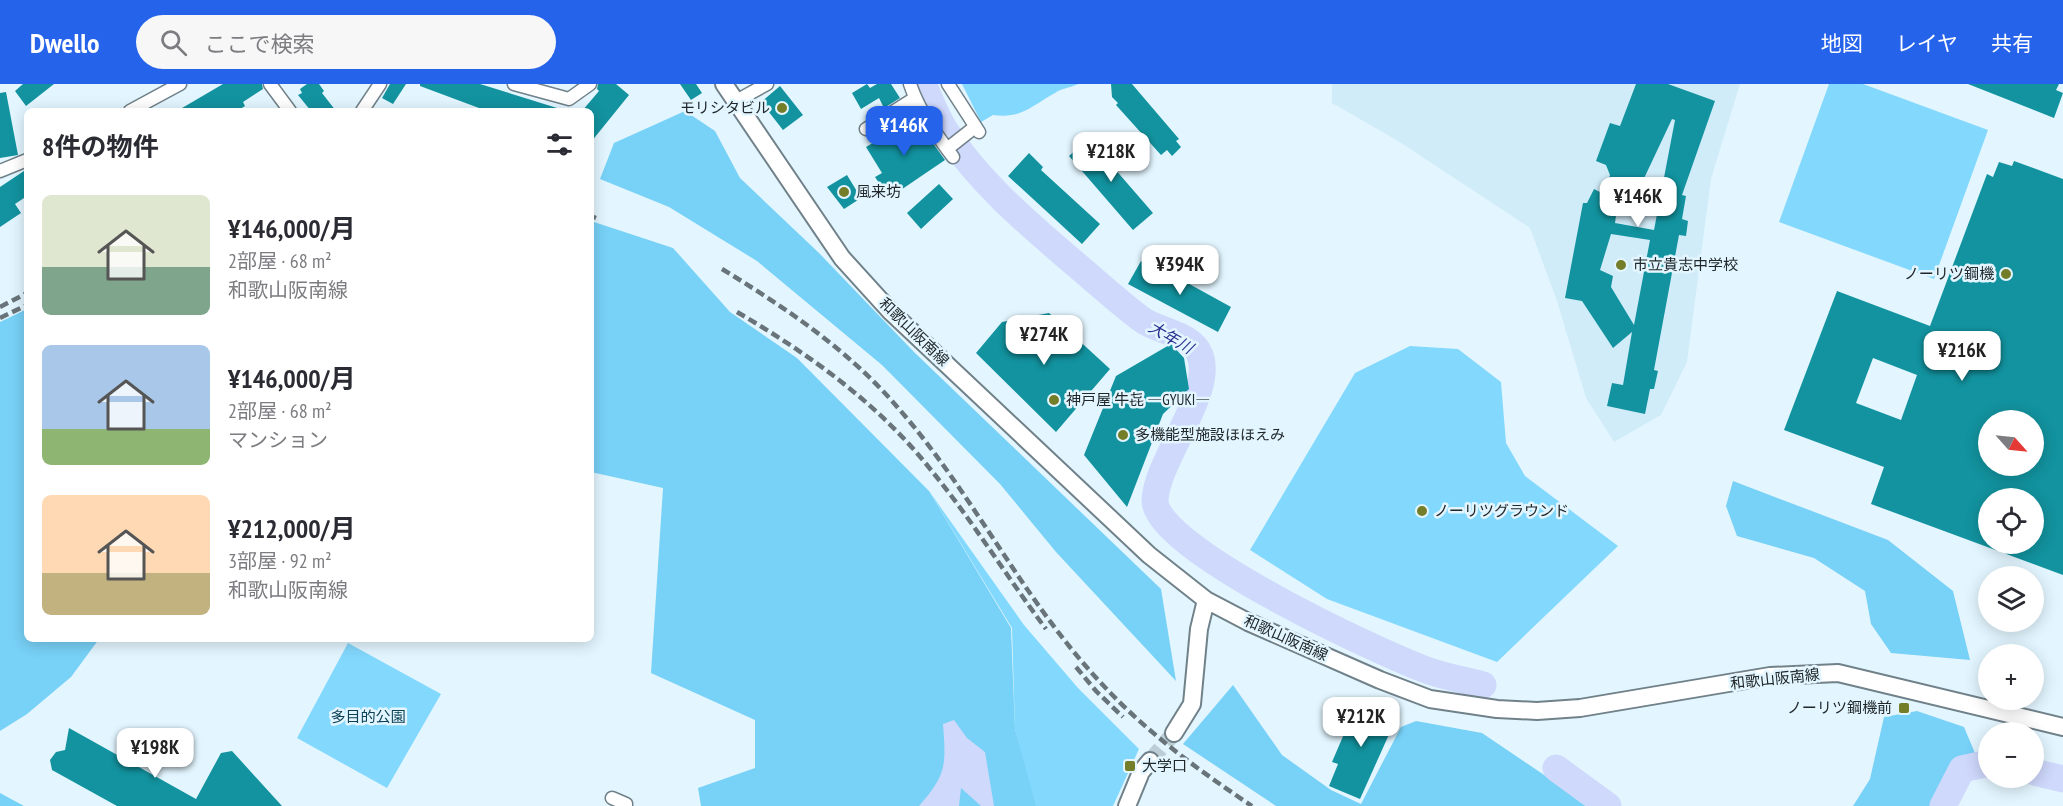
<!DOCTYPE html>
<html lang="ja">
<meta charset="utf-8">
<style>
body{margin:0;font-family:"PT Sans Narrow","Noto Sans JP",sans-serif;background:#f7f7f7;color:#2b2b33;height:100vh;display:flex;flex-direction:column;font-size:22px;white-space:nowrap}
*{box-sizing:border-box;margin:0}
p{font-size:20px;color:#7c7c81}
.icon{flex:none;width:33px;height:33px;fill:none;stroke:currentColor;stroke-width:2;stroke-linecap:round;stroke-linejoin:round}
.map{position:relative;flex:1;overflow:hidden}
.sheet{position:absolute;left:24px;top:24px;width:570px;height:534px;display:flex;flex-direction:column;background:#fff;border-radius:9px;box-shadow:0 3px 15px #0003}
.sheet>*{flex:none}
.needle{width:39px;rotate:117deg}
.fabs{position:absolute;left:1978px;top:326px;display:grid;gap:12px}
.fabs a{display:grid;place-items:center;width:66px;height:66px;border-radius:50%;background:#fff;box-shadow:0 3px 15px #0003;font-size:30px}
.price{position:absolute;translate:-50% -51px;padding:0 14px;border-radius:12px;background:#fff;color:#222;font-size:20px;line-height:39px;filter:drop-shadow(0 2px 3px #0008)}
.price::after{content:'';position:absolute;left:50%;top:36px;width:18px;height:14px;margin-left:-9px;background:inherit;clip-path:polygon(0 0,100% 0,50% 100%)}
.price.on{background:#2563eb;color:#fff}
ul{padding:0;list-style:none}
li{display:flex;align-items:center;gap:18px;height:150px;padding:0 18px}
li span{display:grid;place-items:center;flex:none;width:168px;height:120px;border-radius:9px;color:#555}
li>.icon{margin-inline-start:auto}
span .icon{width:72px;height:72px;fill:#fffc;stroke-width:1}
li b{font-size:26px}
h2{display:flex;justify-content:space-between;align-items:center;height:72px;padding:0 18px;font-size:26px}
header{display:flex;align-items:center;gap:36px;box-sizing:border-box;height:84px;padding:0 30px;background:#2563eb;color:#fff}
header strong{font-size:28px}
nav{display:flex;gap:33px;margin-inline-start:auto;font-size:21px}
.search{width:420px;height:54px;background:#f7f7f7;display:flex;align-items:center;gap:15px;box-sizing:border-box;padding:0 21px;border-radius:33px;color:#7c7c81;font-size:22px}
.map>svg:first-child{display:block}
.built{fill:#d1ecf9}
.green{fill:#83d8fd}
.forest{fill:#78d1f7}
.water{fill:#cfd9fc}
.lines{fill:none;stroke-linecap:round;stroke-linejoin:round}
.river{stroke:#cfd9fc;stroke-width:27}
.building{fill:#12939f;fill-rule:evenodd}
.secondary-tunnel{stroke:#bccdd5;stroke-width:16;stroke-dasharray:16 8;stroke-linecap:butt}
.street-casing{stroke:#708189;stroke-width:15}
.secondary-casing{stroke:#708189;stroke-width:20}
.street{stroke:#fff;stroke-width:12}
.secondary{stroke:#fff;stroke-width:16}
.rail{stroke:#687479;stroke-width:4.5;stroke-dasharray:9 4.5;stroke-linecap:butt}
.poi-dot{fill:#747d28;stroke:#e3f6ff;stroke-width:2}
.labels{text-anchor:middle;stroke-width:5;stroke-linejoin:round;paint-order:stroke}
.poi-label{font-size:15px;fill:#21282b;stroke:#e3f6ff;text-anchor:start}
.street-label{font-size:15px;fill:#21282b;stroke:#e3f6ff}
.park-label{font-size:15px;fill:#0c4155;stroke:#e3f6ff}
.water-label{font-size:16px;font-style:italic;fill:#293090;stroke:#e3f6ff}
</style>
<header>
<strong>Dwello</strong>
<div class="search"><svg class="icon" aria-label="search" viewBox="0 0 24 24"><circle cx="10" cy="10" r="6"/><path d="M15 15l6 6"/></svg>ここで検索</div>
<nav><a>地図</a><a>レイヤ</a><a>共有</a></nav>
</header>
<div class="map">
<svg width="2063" height="722" viewBox="0 0 2063 722">
<rect width="100%" height="100%" fill="#e3f6ff"/>
<!-- built -->
<path class="built" d="M1332,0h408l-29,95 -24,183 -26,53 -47,27 -28,-44 -29,-97 -27,-73 -132,-87 -66,-38z"/>
<!-- green -->
<path class="green" d="M962,0h116c-8,4 -16,4 -23,9 -24,13 -33,26 -62,22l-12,7z
M1829,0h34l125,46 -54,149 -155,-57z
M1410,262l48,3 43,33 5,61 19,33 93,70 -121,116 -170,-63 -77,-49 105,-177z
M929,407l95,134 54,63 61,61 -26,57h-77l-3,-4 -18,-73 -3,-101z
M348,559l93,51 -54,94 -90,-50z"/>
<!-- forest -->
<path class="forest" d="M685,27l30,20 25,47 79,75 95,99 247,237 15,92 -120,-129 -56,-68 -118,-119 -125,-104 -88,-54 -69,-28 14,-36z
M591,137l82,27 57,64 67,46 132,133 82,137 4,101 21,77h-335l-3,-18 57,-20v-48l-104,-47 12,-185 -72,-16z
M27,225v330h72l-28,38 -44,37 -27,17v-409z
M1733,397l155,59 65,51 17,69 -79,-7 -20,-29 -6,-33 -51,-33 -77,-22 -11,-30z
M1233,601l49,70 49,35 30,14 40,-77 15,-6 66,12 108,73h-314l-93,-62z
M1917,627l47,16 11,26 -19,53h-103l17,-27 14,-62z
M0,709l24,13h-24z"/>
<!-- water -->
<path class="water" d="M954,636l13,18 18,14 9,54h-13l-20,-18 -2,18h-40c28,-32 27,-41 24,-82z"/>
<g class="lines">
<!-- river -->
<path class="river" d="M923,0c7,15 13,32 22,46 35,54 87,97 135,138 20,17 40,35 61,51 16,12 46,14 57,32 21,36 -41,107 -43,149 -2,48 229,155 274,171 17,6 36,9 54,14
M1556,684l52,38
M2034,688l29,7
M1943,722l19,-37 27,-6"/>
</g>
<!-- building -->
<path class="building" d="M23,0h31l-28,22 -11,-15z
M223,0h39l1,5 -20,13 2,4 -8,5h-60z
M307,0h12l5,7 -2,2 14,18h-25l-13,-16 4,-2 -2,-4z
M390,0h16l-13,20 -11,-6z
M420,0h60l77,24v3h-70l-67,-25z
M598,0h18l13,11 -38,47v-31h-9l17,-20 -2,-2z
M680,0h16l6,9 -11,7z
M867,0l3,4 7,-4h14l9,14 -16,10 -5,-10 -18,11 -9,-16z
M1111,0h21l47,55 -3,2 5,6 -9,9 -5,-6 -6,5 -45,-50 2,-2 -6,-6z
M1636,0h32l47,17 -33,94 4,1 -4,23 6,2 -2,15 -7,-1 -25,135 4,1 -4,18h-4l-5,25 -38,-8 5,-23 11,2 9,-53 -19,16 -31,-47 -17,-3 18,-95h4l7,-14 10,5 6,-19 -4,-10 -10,-4 14,-38 10,3zM1672,35l3,1 -21,110 -39,-7 3,-22 11,-17 10,5zM1611,150l39,6 -16,85 -23,-38 2,-11 -13,-6z
M1968,0h91l-3,6 7,3 -9,25z
M780,2l23,29 -20,15 -22,-28z
M6,8l12,63 -18,3v-65z
M915,34l30,42 -56,38 -14,-21 7,-4 -16,-26z
M1092,52l12,15 -3,2 52,60 -20,17 -64,-74z
M1029,69l14,14 -2,3 59,54 -18,20 -74,-68z
M2014,77l49,18v396l-192,-71 13,-37 -100,-37 53,-139 93,35 57,-152 6,3 6,-15 13,4zM1873,274l44,17 -16,45 -45,-17zM1989,336h45v45h-45zM1989,414h45v45h-45z
M27,85v27l-12,8 6,9 -21,14v-40z
M847,91l14,23 -17,11 -17,-22z
M939,100l14,15 -32,30 -14,-16z
M1141,177l8,8 4,-5 78,43 -13,25 -90,-48z
M1049,229l61,56 -54,63 -80,-79 26,-31z
M1171,260l13,14 5,31 -26,25 -36,93 -43,-52 32,-79z
M1352,616l47,20 -5,11 -3,-1 -31,69 -31,-13 9,-22 -6,-2 21,-49 -6,-3z
M69,644l127,71 25,-46 11,-2 50,55h-165l-65,-36 -2,-10 6,-8 9,-2z"/>
<g class="lines">
<!-- secondary-tunnel -->
<path class="secondary-tunnel" d="M1150,677l24,-28"/>
<!-- street casing -->
<g class="street-casing">
<path id="street" d="M270,0l20,27
M514,0l55,15 21,-15
M910,0c9,27 26,50 43,73
M948,0l31,48
M736,17l31,-17
M130,27l50,-27
M362,27l18,-27
M866,45l49,-31
M947,65l28,-22
M0,87l27,-11
M612,714l14,6v2"/>
</g>
<!-- secondary casing -->
<g class="secondary-casing">
<path id="secondary" d="M724,0l118,174 49,54 258,243 57,45 42,22 132,58 50,19 67,10 40,2 43,-3 190,-32 68,-3 225,54
M1174,649l18,-29 7,-75 7,-29
M1127,722l14,-34 9,-11"/>
</g>
<!-- street -->
<use href="#street" class="street"/>
<!-- secondary -->
<use href="#secondary" class="secondary"/>
<!-- rail -->
<path class="rail" d="M591,132l5,2
M722,185c64,39 128,82 177,140 75,86 124,191 202,274 44,48 97,87 151,123
M0,223l27,-14
M737,228c72,42 142,92 194,158 41,50 76,107 115,159
M0,234l27,-13
M1076,583l20,24 27,26"/>
</g>
<!-- markers -->
<g class="poi-dot">
<circle cx="782" cy="24" r="6"/>
<circle cx="844" cy="108" r="6"/>
<circle cx="1621" cy="181" r="6"/>
<circle cx="2006" cy="190" r="6"/>
<circle cx="1054" cy="316" r="6"/>
<circle cx="1123" cy="351" r="6"/>
<circle cx="1422" cy="427" r="6"/>
<rect x="1898" y="618" width="12" height="12" rx="3"/>
<rect x="1124" y="676" width="12" height="12" rx="3"/>
</g>
<g class="labels">
<!-- poi labels -->
<g class="poi-label">
<text x="770" y="29" text-anchor="end">モリシタビル</text>
<text x="856" y="113">風来坊</text>
<text x="1633" y="186">市立貴志中学校</text>
<text x="1994" y="195" text-anchor="end">ノーリツ鋼機</text>
<text x="1066" y="321">神戸屋 牛㐂 ―GYUKI―</text>
<text x="1135" y="356">多機能型施設ほほえみ</text>
<text x="1434" y="432">ノーリツグラウンド</text>
<text x="1892" y="629" text-anchor="end">ノーリツ鋼機前</text>
<text x="1142" y="687">大学口</text>
</g>
<!-- street labels -->
<g class="street-label">
<text transform="translate(914 248) rotate(44)" y="5">和歌山阪南線</text>
<text transform="translate(1286 554) rotate(24)" y="5">和歌山阪南線</text>
<text transform="translate(1775 595) rotate(-6)" y="5">和歌山阪南線</text>
</g>
<!-- park labels -->
<g class="park-label">
<text x="368" y="638">多目的公園</text>
</g>
<!-- water labels -->
<g class="water-label">
<text transform="translate(1171 253) rotate(30)" y="6">大年川</text>
</g>
</g>
</svg>
<div class="fabs">
<a><svg class="needle" viewBox="-14 -14 28 28"><path d="M0-13l5 13h-10z" fill="#e53935"/><path d="M0 13l5-13h-10z" fill="#7c7c81"/></svg></a>
<a><svg class="icon" aria-label="locate" viewBox="0 0 24 24"><circle cx="12" cy="12" r="6"/><path d="M12 2v4M12 18v4M2 12h4M18 12h4"/></svg></a>
<a><svg class="icon" aria-label="layers" viewBox="0 0 24 24"><path d="M12 4l9 5-9 5-9-5zM3 14l9 5 9-5"/></svg></a>
<a>+</a>
<a>−</a>
</div>
<b class="price on" style="left:904px;top:73px">¥146K</b>
<b class="price" style="left:1111px;top:99px">¥218K</b>
<b class="price" style="left:1638px;top:144px">¥146K</b>
<b class="price" style="left:1180px;top:212px">¥394K</b>
<b class="price" style="left:1044px;top:282px">¥274K</b>
<b class="price" style="left:1962px;top:298px">¥216K</b>
<b class="price" style="left:1361px;top:664px">¥212K</b>
<b class="price" style="left:155px;top:695px">¥198K</b>
<section class="sheet">
<h2>8件の物件<svg class="icon" aria-label="filters" viewBox="0 0 24 24"><path d="M4 7h16M4 17h16"/><circle cx="9" cy="7" r="2"/><circle cx="15" cy="17" r="2"/></svg></h2>
<ul>
<li><span style="background:linear-gradient(#dfe7d0 60%,#7fa58c 0)"><svg class="icon" aria-label="home" viewBox="0 0 24 24"><path d="M3 11l9-7 9 7M6 9v11h12V9"/></svg></span><div><b>¥146,000/月</b><p>2部屋 · 68 m²</p><p>和歌山阪南線</p></div></li>
<li><span style="background:linear-gradient(#a9c7e8 70%,#8fb573 0)"><svg class="icon" aria-label="home" viewBox="0 0 24 24"><path d="M3 11l9-7 9 7M6 9v11h12V9"/></svg></span><div><b>¥146,000/月</b><p>2部屋 · 68 m²</p><p>マンション</p></div></li>
<li><span style="background:linear-gradient(#ffd9b3 65%,#c2b280 0)"><svg class="icon" aria-label="home" viewBox="0 0 24 24"><path d="M3 11l9-7 9 7M6 9v11h12V9"/></svg></span><div><b>¥212,000/月</b><p>3部屋 · 92 m²</p><p>和歌山阪南線</p></div></li>
</ul>
</section>
</div>
